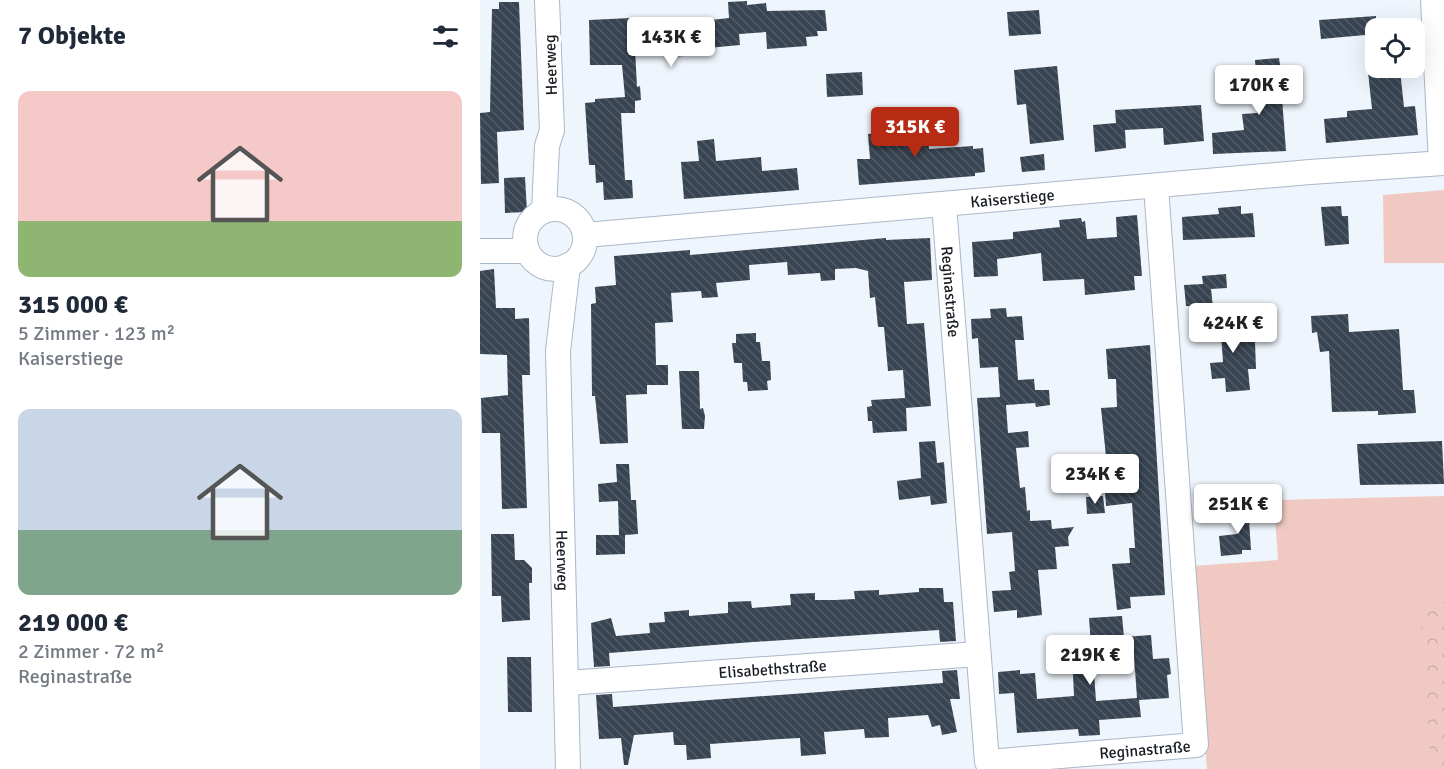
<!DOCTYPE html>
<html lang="de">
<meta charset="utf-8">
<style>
body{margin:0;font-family:Signika,sans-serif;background:#f6f6f7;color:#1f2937;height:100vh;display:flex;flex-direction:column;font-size:22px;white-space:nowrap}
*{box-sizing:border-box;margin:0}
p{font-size:20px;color:#747a83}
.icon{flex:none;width:33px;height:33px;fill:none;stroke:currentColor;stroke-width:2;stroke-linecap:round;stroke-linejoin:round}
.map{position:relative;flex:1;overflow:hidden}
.panel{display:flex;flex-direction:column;background:#fff;width:480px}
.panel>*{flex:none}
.buttons{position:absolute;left:885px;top:18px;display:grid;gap:12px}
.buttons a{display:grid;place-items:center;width:60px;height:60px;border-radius:12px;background:#fff;box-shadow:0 6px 24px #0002;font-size:30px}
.price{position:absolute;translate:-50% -51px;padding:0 14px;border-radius:6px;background:#fff;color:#222;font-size:20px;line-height:39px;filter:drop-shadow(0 2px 3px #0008)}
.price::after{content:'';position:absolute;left:50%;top:36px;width:18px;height:14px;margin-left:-9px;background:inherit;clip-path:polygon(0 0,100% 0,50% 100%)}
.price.current{background:#b72a13;color:#fff}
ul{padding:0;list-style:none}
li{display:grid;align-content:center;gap:12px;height:318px;padding:0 18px}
li span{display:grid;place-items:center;height:186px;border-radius:12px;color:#555}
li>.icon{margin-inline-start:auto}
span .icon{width:108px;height:108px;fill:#fffc;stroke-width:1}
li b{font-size:26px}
h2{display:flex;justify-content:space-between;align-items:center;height:72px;padding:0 18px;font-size:26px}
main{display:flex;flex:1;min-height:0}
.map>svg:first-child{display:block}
.grass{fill:#f0cac2}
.park{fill:url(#park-crowns)}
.building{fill:url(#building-back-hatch)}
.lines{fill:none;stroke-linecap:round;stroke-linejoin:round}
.minor-casing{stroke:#aab8c9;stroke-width:26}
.minor{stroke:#fff;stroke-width:24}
.labels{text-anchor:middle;stroke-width:6;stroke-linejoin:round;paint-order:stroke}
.street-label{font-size:16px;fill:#181d23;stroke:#fff}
</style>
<main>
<section class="panel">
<h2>7 Objekte<svg class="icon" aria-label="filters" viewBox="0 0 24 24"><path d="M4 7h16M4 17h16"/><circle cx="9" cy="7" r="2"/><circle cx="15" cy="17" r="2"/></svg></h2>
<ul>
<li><span style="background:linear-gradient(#f6c9c9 70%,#8fb573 0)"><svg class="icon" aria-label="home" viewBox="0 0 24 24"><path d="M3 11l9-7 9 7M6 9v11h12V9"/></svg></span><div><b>315 000 €</b><p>5 Zimmer · 123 m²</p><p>Kaiserstiege</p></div></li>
<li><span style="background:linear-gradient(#c9d6e8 65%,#7fa58c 0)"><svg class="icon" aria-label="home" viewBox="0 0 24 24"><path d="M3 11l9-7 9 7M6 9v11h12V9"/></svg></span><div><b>219 000 €</b><p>2 Zimmer · 72 m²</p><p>Reginastraße</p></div></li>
</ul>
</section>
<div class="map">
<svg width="964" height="769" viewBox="0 0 964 769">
<defs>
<pattern id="park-crowns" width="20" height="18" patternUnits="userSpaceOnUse" patternTransform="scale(1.5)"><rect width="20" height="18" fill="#f0cac2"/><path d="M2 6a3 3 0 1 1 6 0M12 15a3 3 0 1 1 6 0" fill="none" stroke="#cdada6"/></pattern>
<pattern id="building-back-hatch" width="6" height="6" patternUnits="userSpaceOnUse" patternTransform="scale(1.5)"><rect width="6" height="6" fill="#384452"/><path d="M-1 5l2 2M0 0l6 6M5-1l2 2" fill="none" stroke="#525c67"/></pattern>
</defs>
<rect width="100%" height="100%" fill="#eff5fc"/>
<!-- grass -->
<path class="grass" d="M964,190v73h-60l-1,-68z
M964,496v273h-237l-15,-203 86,-6 -4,-60z"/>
<!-- park -->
<path class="park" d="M964,602v167h-13l-11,-165z"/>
<!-- building -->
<path class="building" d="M267,1v4l19,-2 1,8 58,-1 2,21h-10l1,5 -12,1 1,9 -40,3 -1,-17 -27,2 1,11 -43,4v6l-26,2 -1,-10 -35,2 2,38 3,-1 1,14 -6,1v12h-14l4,67h7l1,18 -29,2 -1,-18 -7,1 -1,-18h-6l-4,-62 10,-1v-3l30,-2 -3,-32h-32l-1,-45 62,-3v4l24,-1v8l37,-1 -1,-7 18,-2 -1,-16z
M19,2h20l5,128 -27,2 2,51 -18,1 -1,-71 10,-1 2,-103h7z
M559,10l2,24 -32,2 -2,-24z
M896,16v18l-55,5 -2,-19z
M799,58l6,39 -3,1 4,53 -73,3 -1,-21 32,-3 -2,-16 15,-1 -4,-38h3l-1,-15z
M577,66l7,74 -34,4 -4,-40 -9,1 -3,-35z
M920,70l4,37 11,-1 3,29 -92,8 -2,-24 23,-2v-6l25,-2 -4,-37z
M382,72l1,23 -36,2 -1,-23z
M721,105l3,36 -40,4 -1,-17 -38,2 1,18 -31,4 -2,-27 23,-2 -1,-13z
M447,123l2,26 44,-3v3l10,-1 2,24 -10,1v3l-116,9 -2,-26h13l-2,-25 32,-3 -1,-6z
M234,139l2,22 45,-4 1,14 35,-3 2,22 -115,9 -3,-37 18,-1 -2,-20z
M564,154l1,16 -23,2 -2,-15z
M45,177l2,35 -22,1 -1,-35z
M761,206v8l12,-1 2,24 -72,3 -1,-23 37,-3 -1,-6z
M861,206l1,10h6l1,28 -24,2 -4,-39z
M657,215l5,61h-8l1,14 -50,5 -1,-16 -41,2 -2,-28 -44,6 1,17 -24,1 -2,-35 41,-3v-7l47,-5 -1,-7 22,-2 1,4 3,-1 2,18 30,-2 -1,-20z
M406,238v2l44,-2 2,42 -28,2 3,42 17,-1 7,83 -25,2 1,23 -34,2 -1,-12h-4l-1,-14 5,-1 -1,-6 34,-2 -2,-28 -15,1 -4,-44h-6l-3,-30 -5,1 -2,-27 -12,-3 -21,1v11l-14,1 -1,-8 -32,2 -1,-13 -38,3 1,15 -34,3 2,14 -16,1 -1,-7 -30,2 2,29 -18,1 1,42h12v20h-21v9l-21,1 2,48 -28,1 -5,-48h-3l-1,-92 5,-1 -1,-16 21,-2 -2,-29 76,-6v5z
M14,269l2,39h19v11l14,-1 1,57h-8l5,133 -25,1 -2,-76h-18l-1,-35 27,-3 -1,-40 -27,-1v-83z
M746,274l1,14 -16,1 2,18 -27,-1 -2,-21 19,-1 -1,-8z
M526,308l1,9 15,-1 2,24h-9l3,40 16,-1 1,11h14l1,15 -14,2 -1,-4 -29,2 2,28 20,-2 1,16 -13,1 4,40 5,-1 2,24 3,-1v11l21,-1 1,9 22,-2 -6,10 1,9 -14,1 2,22 -19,1 4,45 -25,3v-8l-23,2 -2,-21 19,-1 -2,-18 6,-1 -3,-39 -25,2 -10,-136 23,-1 -2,-30 -18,1 -2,-30 -6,1 -1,-20 20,-1 -1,-9z
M754,314l1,8 5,-1 2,21h13l1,27h-8l2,21 -24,2 -1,-14 -13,1 -2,-16 13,-1 -2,-28 -9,1 -1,-19z
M868,314l1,18 50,-3 4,61h11l2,23 -38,2v-4l-46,1 -3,-61 -9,1 -3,-20 -5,1 -1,-17z
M276,333v9h4l2,19h8l1,19 -4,1 1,9 -20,1 -1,-9h-4l-1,-19h-8l-2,-20h4v-9z
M670,345l15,250 -35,2 1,11 -14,2 -5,-46 18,-1 -1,-15h6l-3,-45 -26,3 -2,-30h4l-7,-68 16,-1 -1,-28h-8l-2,-30z
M199,371h20l1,38 3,-1 2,8 -1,13h-22z
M455,441l2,22 7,-1 3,41 -16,2 -1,-9 -31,4 -2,-19 24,-3 -2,-36z
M962,441l2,43 -84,1 -3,-41z
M136,464h13l2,36h5l2,34 -13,1v19l-29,1v-20h23l-1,-34 -19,1 -1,-18 19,-2z
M623,496l2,17 -18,1 -1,-17z
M768,505l3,45h-9v4l-21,2 -2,-20 18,-2 -2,-28z
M11,534h23l1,26h9l8,8v15h-3l1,37 -28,2 -1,-26h-9z
M439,588h24l1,14h9l3,39 -16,1 -1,-12 -186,12 -144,11 1,13 -16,1 -3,-44 20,-5 5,18 34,-3 -1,-10 16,-1 -1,-10 25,-2v6l39,-3v-11l23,-1 1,7 39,-3 -1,-11 25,-1v7h20l20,-1 -1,-8 25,-1v5l40,-3z
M642,616l2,21 27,-2 2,24 16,-1 2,16 -4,1 2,23 -30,2 2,17 -42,3 1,15 -21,1 -1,-7 -61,4 -3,-40 -15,1 -1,-22 22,-2v4l15,-1 2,26 37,-3 -1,-22 21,-1 2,28 41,-3 -3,-42 -42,3 -3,-41z
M27,657h24l1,55h-24z
M477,670l3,29h-10l7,33 -15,3 -2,-10 -8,2 -4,-12 -40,3 1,19 -24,1 -1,-9 -40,3 2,22 -25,2 -1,-18 -19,1 -71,5 1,14 -24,2 -1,-15h-12l-1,-13 -39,3 -6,30h-4l-3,-27 -22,1 -3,-44 16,-1 1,13 330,-24 -1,-12z"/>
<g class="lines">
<!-- minor casing -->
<g class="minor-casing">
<g id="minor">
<path d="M953,0l8,163"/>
<path id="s1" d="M464,204l43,558 209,-17 -40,-559"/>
<circle cx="75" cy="239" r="30"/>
<path d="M64,211l3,-65 5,-16 -5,-130"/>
<path id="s2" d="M105,235l725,-63 134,-9"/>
<path d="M0,251h47"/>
<path id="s3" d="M88,265l-10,86 10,418"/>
<path id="s4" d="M87,683l411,-29"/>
</g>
</g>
<!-- minor -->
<use href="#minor" class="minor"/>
</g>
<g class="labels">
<!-- street labels -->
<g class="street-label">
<text transform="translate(70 65) rotate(-92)" y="6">Heerweg</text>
<text dy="6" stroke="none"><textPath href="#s2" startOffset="429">Kaiserstiege</textPath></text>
<text dy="6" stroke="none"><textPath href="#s1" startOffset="88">Reginastraße</textPath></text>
<text dy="6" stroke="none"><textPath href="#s3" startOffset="296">Heerweg</textPath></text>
<text dy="6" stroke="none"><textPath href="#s4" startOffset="206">Elisabethstraße</textPath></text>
<text dy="6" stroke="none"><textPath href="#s1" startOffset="718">Reginastraße</textPath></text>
</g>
</g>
</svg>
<div class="buttons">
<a><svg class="icon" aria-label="locate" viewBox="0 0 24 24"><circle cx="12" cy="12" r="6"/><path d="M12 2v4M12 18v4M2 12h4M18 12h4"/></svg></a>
</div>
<b class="price" style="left:191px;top:68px">143K €</b>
<b class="price" style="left:779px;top:116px">170K €</b>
<b class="price current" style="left:435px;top:158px">315K €</b>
<b class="price" style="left:753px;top:354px">424K €</b>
<b class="price" style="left:615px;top:505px">234K €</b>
<b class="price" style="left:758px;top:535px">251K €</b>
<b class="price" style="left:610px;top:686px">219K €</b>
</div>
</main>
